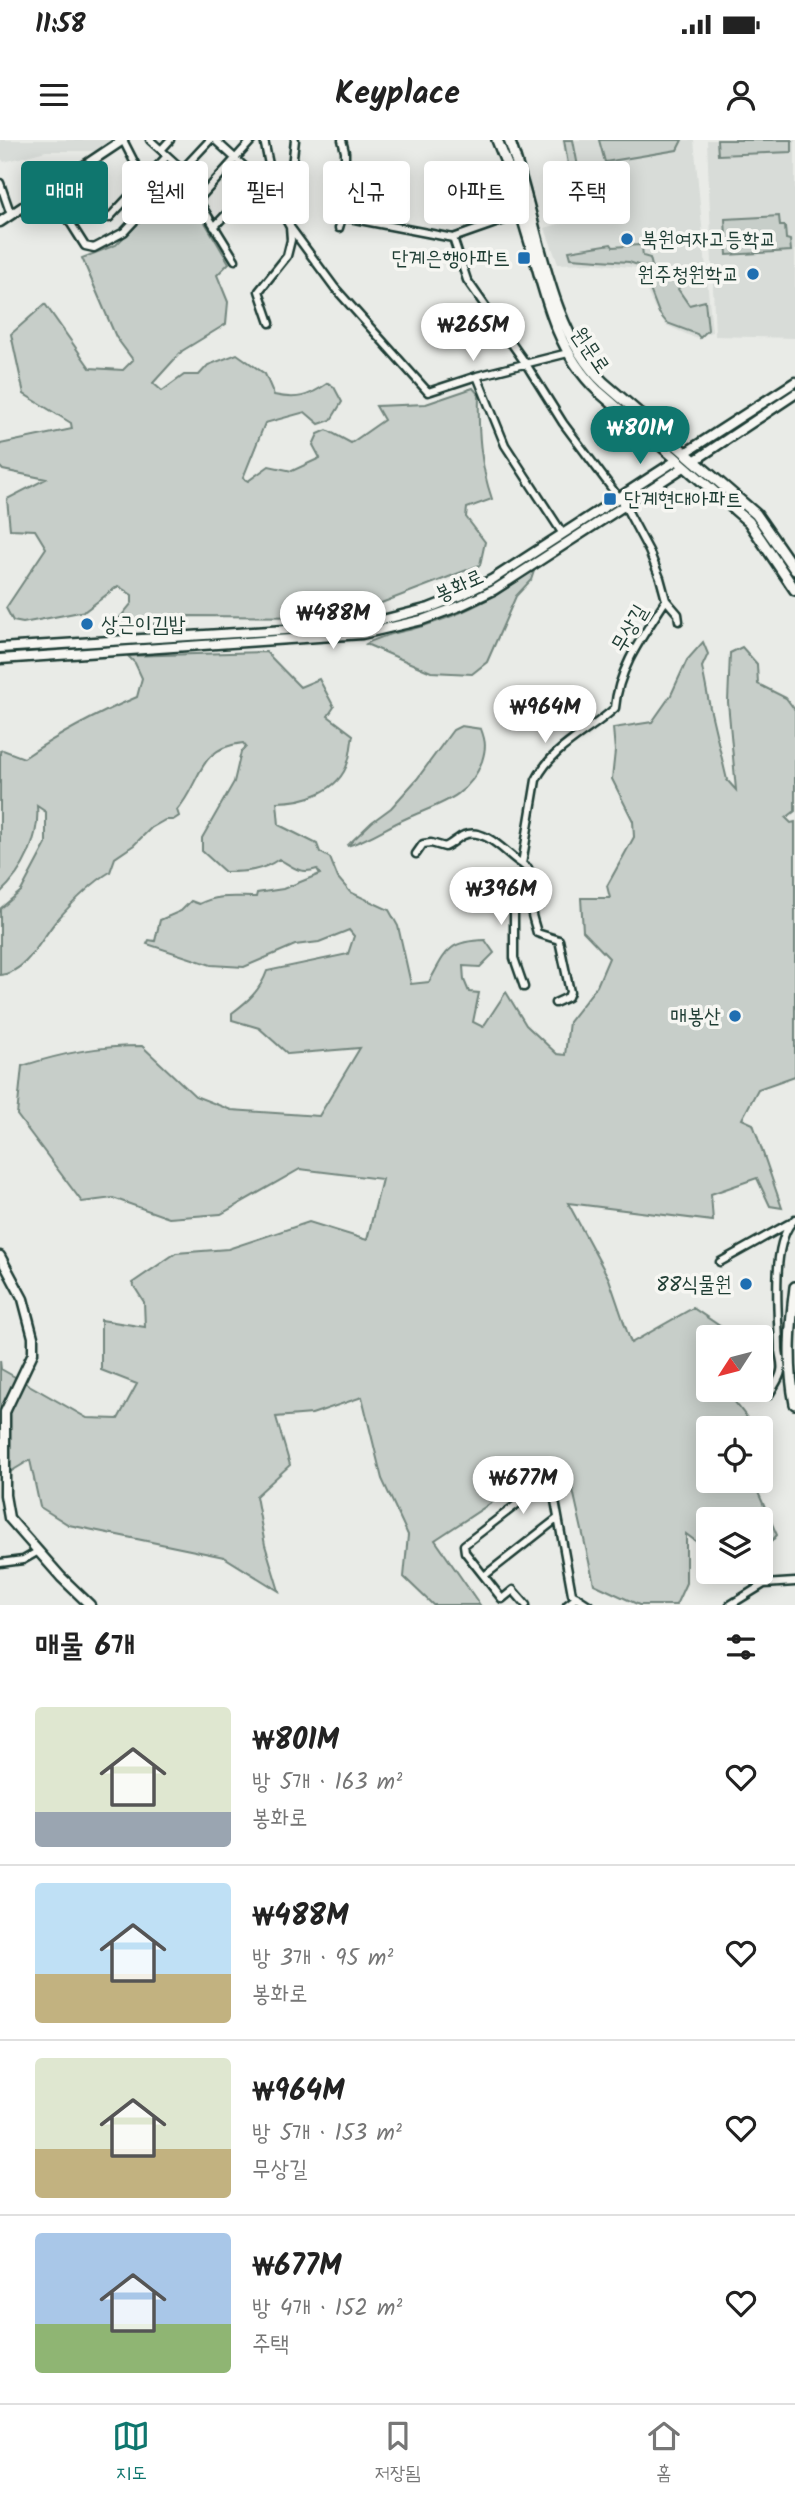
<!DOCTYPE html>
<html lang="ko">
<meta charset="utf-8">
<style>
body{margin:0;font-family:Kalam,"Poor Story",sans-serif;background:#f2f2f2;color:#222;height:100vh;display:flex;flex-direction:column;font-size:26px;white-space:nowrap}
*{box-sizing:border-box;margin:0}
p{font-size:23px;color:#767676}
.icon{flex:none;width:38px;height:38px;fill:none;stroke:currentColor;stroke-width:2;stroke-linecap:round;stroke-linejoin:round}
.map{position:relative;height:1465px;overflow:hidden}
.panel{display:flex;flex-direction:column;background:#fff;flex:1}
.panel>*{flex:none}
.top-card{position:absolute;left:21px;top:21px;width:754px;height:63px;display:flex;gap:14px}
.needle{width:46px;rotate:234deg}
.controls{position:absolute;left:696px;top:1185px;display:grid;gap:14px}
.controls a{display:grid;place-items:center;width:77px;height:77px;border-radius:7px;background:#fff;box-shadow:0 4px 18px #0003;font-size:35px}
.price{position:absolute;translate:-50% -60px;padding:0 16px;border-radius:24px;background:#fff;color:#222;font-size:23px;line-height:46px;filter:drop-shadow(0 2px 4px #0008)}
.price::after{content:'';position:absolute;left:50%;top:42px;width:21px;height:16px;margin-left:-10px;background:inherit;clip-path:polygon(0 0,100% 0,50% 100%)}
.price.current{background:#0f766e;color:#fff}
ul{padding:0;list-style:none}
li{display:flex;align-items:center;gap:21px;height:175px;padding:0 35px}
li+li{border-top:2px solid #e0e0e0}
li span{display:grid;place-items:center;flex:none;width:196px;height:140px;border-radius:7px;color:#555}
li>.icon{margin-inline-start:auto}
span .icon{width:84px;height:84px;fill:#fffc;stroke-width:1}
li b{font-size:30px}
h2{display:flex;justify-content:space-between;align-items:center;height:84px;padding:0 35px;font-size:30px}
.tag{padding:0 24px;border-radius:7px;background:#fff;box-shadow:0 4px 18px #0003;font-size:24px;line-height:63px}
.tag.current{background:#0f766e;color:#fff}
.status{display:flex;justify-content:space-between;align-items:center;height:49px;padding:0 35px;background:#fff;direction:ltr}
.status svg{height:19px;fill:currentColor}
header{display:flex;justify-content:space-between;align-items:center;height:91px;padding:0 35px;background:#fff;font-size:32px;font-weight:800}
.tab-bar{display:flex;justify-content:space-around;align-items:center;height:98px;border-top:2px solid #e0e0e0;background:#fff;font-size:19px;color:#767676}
.tab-bar a{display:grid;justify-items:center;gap:4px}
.tab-bar .current{color:#0f766e}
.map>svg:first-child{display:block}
.built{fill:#d8dcd8}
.green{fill:#c7cec9;stroke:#73867e;stroke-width:2}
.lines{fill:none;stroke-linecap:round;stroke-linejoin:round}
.minor-casing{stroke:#1f3d34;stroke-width:11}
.tertiary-casing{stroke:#1f3d34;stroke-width:13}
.secondary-casing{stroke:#1f3d34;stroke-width:14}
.minor{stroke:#f6f6f2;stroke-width:6}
.tertiary{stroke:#f6f6f2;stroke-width:8}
.secondary{stroke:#f6f6f2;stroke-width:9}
.poi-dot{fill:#1f6fb2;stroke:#f6f6f2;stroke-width:2.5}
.labels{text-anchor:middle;stroke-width:7;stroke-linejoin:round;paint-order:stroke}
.poi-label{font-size:21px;fill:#1f3d34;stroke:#f6f6f2;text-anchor:end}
.street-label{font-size:21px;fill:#1f3d34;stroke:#f6f6f2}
</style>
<div class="status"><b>11:58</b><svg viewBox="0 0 49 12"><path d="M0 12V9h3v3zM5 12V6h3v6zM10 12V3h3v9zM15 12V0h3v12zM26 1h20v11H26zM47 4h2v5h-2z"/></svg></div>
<header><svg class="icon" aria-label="menu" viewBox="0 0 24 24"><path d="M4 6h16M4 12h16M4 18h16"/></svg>Keyplace<svg class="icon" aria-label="person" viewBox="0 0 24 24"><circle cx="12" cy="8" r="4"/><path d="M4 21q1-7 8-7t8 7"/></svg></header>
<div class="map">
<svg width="795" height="1465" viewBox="0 0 795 1465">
<rect width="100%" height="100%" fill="#e9ebe7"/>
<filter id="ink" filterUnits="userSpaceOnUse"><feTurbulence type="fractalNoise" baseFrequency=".0143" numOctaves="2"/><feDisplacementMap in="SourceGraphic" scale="14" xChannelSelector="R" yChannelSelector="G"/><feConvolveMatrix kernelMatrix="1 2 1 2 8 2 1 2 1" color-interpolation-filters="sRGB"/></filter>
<g filter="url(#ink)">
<!-- built -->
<path class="built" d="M0,0h116l-8,7 -13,4h-49l-42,11 -4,-5z
M562,0h132l18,192 -17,6 -29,-13 -13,-20 -16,-37 -43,-5 -36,1 -13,-36 44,-13v-13l-22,-22 -6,-2 -7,-12 12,-4z
M707,0h88v198l-80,-2z"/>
<!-- green -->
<path class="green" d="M564,0h9l6,32 11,16 -6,1 -13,-13 -4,-9 -23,7v-3l24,-7z
M599,0h83l-5,10 -72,12z
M717,0h75v12l-74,3z
M187,52l42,71 -12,12 11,27 -2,22 -44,27 -29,32 9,8 22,-16h15l9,-10 29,-11 28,20 9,21c23,5 34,2 54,-12l6,4 8,15 -11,18 -12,4 -14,-12 -40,11 -22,55 5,3 21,-15 23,5 28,-13 -7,-13 5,-11 9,-4 24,13 33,-23 -8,-14 50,-2 47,-16 6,7c-1,37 1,69 13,104l-25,9 -1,9 19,25 -5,23 -135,52 -161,-1 -33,9 -34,4v-8l15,-18v-8l-14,-9 -33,25 -62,12 -10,-2 -7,-13 40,-60 -11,-18 -25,-1 -3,-30 39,-20 -43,-9 -3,-3v-23l72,-15 -1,-6 -47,-29 -13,-60 34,-30 45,64 33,2 10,-10 -17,-23 -34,-79 34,-13 50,-49z
M779,76l1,10h5l1,13 4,1 1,11 -64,4 -2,-36z
M611,104l2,3 26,-2 3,2 1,9 7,2 4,16 14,3 13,-2 3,6 -6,8 11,16 16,-4 3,29 -8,8 -3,-4 -30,-11 -8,-10 -18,-47 -12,-4 -58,-4 -2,-7z
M535,428l-4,12 -15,16 -29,66 -15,12 -41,-2 -65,-28c17,-10 38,-12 57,-18 41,-12 79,-32 112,-58z
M703,502l5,12 -6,13 8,41 17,72 9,10 -8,-88 2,-49 12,-6 15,17 1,20 28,14 9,12v101l-9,7 5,5 4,-1v254l-37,13 -16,30 11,5 29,84 -12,-2 -13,-28 -46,16 2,27 -145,-18 41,76 22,64 62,-35 43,29h-27v53h20l-1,3 27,35h-46v52l44,1 24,54 -16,18v-34h-52v32l-23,-17v49l-10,22h-37l-45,-21 -21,-94 -44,-12 -94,62 45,65h-47l-29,-28 4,-42 -26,-56 -20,-82 -50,17 -36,3 14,48 -34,31 9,49 14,46 -55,-34 -155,-32 -29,-18 -10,-47 -30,18v-118l1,9 86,49 31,1 19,-35 -36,-14v-50l44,7 -1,-25 -12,-19 44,-30 52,-4 81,-27 58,18 15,-61 -82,-10 -79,45 -52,4 -56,-20 -31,4 -65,-87 5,-49c41,-13 77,-20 120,-20l53,50 36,14 88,6 41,-68 -72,6 -29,-26 -27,-8v-7c16,-12 28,-22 35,-42l81,-17 6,-18 -5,-6 -30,12 -24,3 -51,22 -33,-2 -64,-21 2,-4 6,1 5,-21 21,-9 10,-10 8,3c19,-10 36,-7 57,-7l1,-4 26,-4 37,-15 -3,-5c-17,6 -24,-2 -38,-10 -17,12 -33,13 -54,13l-23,-21v-13l32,-56 7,-30 5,-5 -3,-4c-47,5 -41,39 -66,67l2,6 -6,4h-8l-14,8 -17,17 -19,13 -5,14c-20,12 -37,30 -53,48 -15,17 -30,53 -57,55v-66l21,-18 25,-47v-32l-9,-6c3,31 -13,65 -37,87v-142l3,-1 21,8c35,-24 73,-44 113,-61l5,-19 -7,-15 -7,-7 138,-4 34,35 19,-8 15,28 -6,9 25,19c-2,9 -2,18 -5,27 -9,30 -44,40 -71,40l2,23 38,19 3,8 10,6 8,20 12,14 39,18 9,16 13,58 18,-2c17,-30 18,-41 56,-42l9,13 -14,14 -17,-1 1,14 5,12 10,1 -6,29 10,5 23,-35 20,33 31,29 8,1 4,-33 28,-36 12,-28 -26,-27 -2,-33h29l-3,-12 27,-49 -1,-16 -21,-42 3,-28 -2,-23 39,-6 19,-27 16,-35z
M461,586l20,3c5,13 5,19 1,32 -12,36 -43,43 -75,57 -21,9 -38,22 -60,28l25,-24 19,-14 26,-29 36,-49z"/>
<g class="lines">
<!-- minor casing -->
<g class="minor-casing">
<path id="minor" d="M123,0l31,61
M150,0l33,30
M215,0l43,39
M264,0l10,49 6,20 10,18 45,61 93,104 49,-16 91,-23
M161,10l9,-10
M0,43l11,32
M49,49l36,57 9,2 30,-16 86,-92
M344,77l109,21 68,-24
M109,78l58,-62
M214,87l56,-59
M339,88l10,-35 -4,-20v-21l-3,-12
M453,98l14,42 59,84 37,59 62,83 24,45 11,27 6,22c-21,33 -48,68 -51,108 -27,25 -62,38 -79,72l-14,84c22,16 7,26 9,46 1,7 4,15 6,23l22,7 11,52 -2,5 -13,6
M235,120l-37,-60 54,-60
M270,183l-11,-32 28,-35 4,-16 -3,-40 7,-60
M477,236l28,69 58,89
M666,460l12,14 1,7
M416,714l7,-10 8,-1 14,4c7,-3 12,-9 19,-12 22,-8 42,19 58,29
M524,847l-10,-29v-54l14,-36
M720,1122l68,-38
M769,1255c4,-8 11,-16 12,-24 2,-7 -2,-15 -2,-22 0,-33 -10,-107 16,-130
M0,1423l23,-3 14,-8 -2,-4
M484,1436l74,-58
M526,1465l-13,-15 -11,9 -37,-47 -1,-7 74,-57 16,7 18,99 17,11
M567,1465l10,-8
M730,1465l34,-21 31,-2"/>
</g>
<!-- tertiary casing -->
<g class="tertiary-casing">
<path id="tertiary" d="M0,82l123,-82
M685,313l110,-71
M694,321l101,-67
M0,508l363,-23 66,-17 33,-13 31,-16 184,-119
M0,519l362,-25 60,-14 38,-14 34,-16 190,-123
M0,1116l23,43 10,38v16l-28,59v83l4,23 52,59 29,28"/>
</g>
<!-- secondary casing -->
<g class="secondary-casing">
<path id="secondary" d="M497,0l10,25c9,31 18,63 28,94 13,48 26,97 63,132l151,131 46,68
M509,0c28,73 37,189 95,243l152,131 39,56
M795,1147c-5,40 -8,77 0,117"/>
</g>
<!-- minor -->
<use href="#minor" class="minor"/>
<!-- tertiary -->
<use href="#tertiary" class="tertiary"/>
<!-- secondary -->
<use href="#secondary" class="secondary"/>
</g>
</g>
<!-- markers -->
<g class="poi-dot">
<circle cx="627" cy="99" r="7"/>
<rect x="517" y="111" width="14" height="14" rx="3.5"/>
<circle cx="753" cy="134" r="7"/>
<rect x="603" y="352" width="14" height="14" rx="3.5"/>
<circle cx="87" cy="484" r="7"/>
<circle cx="735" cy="876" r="7"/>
<circle cx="746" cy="1144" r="7"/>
</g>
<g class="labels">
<!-- poi labels -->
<g class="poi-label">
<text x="641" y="106" text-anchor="start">북원여자고등학교</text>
<text x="510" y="125">단계은행아파트</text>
<text x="739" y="141">원주청원학교</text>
<text x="624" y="366" text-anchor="start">단계현대아파트</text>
<text x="101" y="491" text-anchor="start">상근이김밥</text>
<text x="721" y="883">매봉산</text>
<text x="732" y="1151">88식물원</text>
</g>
<!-- street labels -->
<g class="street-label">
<text transform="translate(591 210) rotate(56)" y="7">원문로</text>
<text transform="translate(459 445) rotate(-24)" y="7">봉화로</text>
<text transform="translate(629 488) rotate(-60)" y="7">무상길</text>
</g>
</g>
</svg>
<div class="controls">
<a><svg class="needle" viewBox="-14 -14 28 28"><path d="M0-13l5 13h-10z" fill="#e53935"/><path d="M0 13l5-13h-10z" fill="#767676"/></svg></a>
<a><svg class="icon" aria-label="locate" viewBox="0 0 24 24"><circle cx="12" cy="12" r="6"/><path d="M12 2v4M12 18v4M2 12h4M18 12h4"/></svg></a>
<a><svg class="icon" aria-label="layers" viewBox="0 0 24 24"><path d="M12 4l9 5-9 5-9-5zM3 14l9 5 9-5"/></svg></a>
</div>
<b class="price" style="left:473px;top:223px">₩265M</b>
<b class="price current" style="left:640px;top:326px">₩801M</b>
<b class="price" style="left:333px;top:511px">₩488M</b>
<b class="price" style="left:545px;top:605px">₩964M</b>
<b class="price" style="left:501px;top:787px">₩396M</b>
<b class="price" style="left:523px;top:1376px">₩677M</b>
<div class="top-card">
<a class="tag current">매매</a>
<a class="tag">월세</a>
<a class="tag">필터</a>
<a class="tag">신규</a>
<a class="tag">아파트</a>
<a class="tag">주택</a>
</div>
</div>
<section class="panel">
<h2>매물 6개<svg class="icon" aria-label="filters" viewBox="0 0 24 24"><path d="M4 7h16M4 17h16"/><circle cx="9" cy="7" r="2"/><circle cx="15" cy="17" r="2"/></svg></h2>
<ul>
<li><span style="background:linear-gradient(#dfe7d0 75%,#9aa5b1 0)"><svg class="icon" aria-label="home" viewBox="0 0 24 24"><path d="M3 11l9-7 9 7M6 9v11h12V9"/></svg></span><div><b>₩801M</b><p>방 5개 · 163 m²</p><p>봉화로</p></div><svg class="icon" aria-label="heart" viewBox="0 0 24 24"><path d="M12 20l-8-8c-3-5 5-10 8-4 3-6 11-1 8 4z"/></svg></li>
<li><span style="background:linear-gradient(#bfe0f5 65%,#c2b280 0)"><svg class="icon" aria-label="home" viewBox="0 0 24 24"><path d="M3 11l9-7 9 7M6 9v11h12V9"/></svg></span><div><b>₩488M</b><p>방 3개 · 95 m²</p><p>봉화로</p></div><svg class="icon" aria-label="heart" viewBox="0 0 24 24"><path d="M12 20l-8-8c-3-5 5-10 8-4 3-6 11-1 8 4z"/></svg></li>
<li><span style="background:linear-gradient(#dfe7d0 65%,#c2b280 0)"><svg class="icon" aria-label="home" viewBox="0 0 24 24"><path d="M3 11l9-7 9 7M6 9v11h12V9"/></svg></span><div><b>₩964M</b><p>방 5개 · 153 m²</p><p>무상길</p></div><svg class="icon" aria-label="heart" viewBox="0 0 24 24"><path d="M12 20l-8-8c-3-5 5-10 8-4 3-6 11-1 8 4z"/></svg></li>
<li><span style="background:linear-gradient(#a9c7e8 65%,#8fb573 0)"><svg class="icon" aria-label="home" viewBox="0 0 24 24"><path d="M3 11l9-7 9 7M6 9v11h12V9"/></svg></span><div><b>₩677M</b><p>방 4개 · 152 m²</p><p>주택</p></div><svg class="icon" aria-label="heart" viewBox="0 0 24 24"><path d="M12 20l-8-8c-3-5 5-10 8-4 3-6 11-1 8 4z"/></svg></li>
</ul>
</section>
<nav class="tab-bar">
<a class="current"><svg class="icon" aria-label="map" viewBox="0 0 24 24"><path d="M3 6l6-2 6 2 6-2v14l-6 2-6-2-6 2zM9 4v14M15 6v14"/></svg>지도</a>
<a><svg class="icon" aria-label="saved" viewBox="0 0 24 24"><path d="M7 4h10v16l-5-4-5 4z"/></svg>저장됨</a>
<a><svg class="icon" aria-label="home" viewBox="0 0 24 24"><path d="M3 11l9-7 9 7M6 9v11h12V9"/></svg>홈</a>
</nav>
